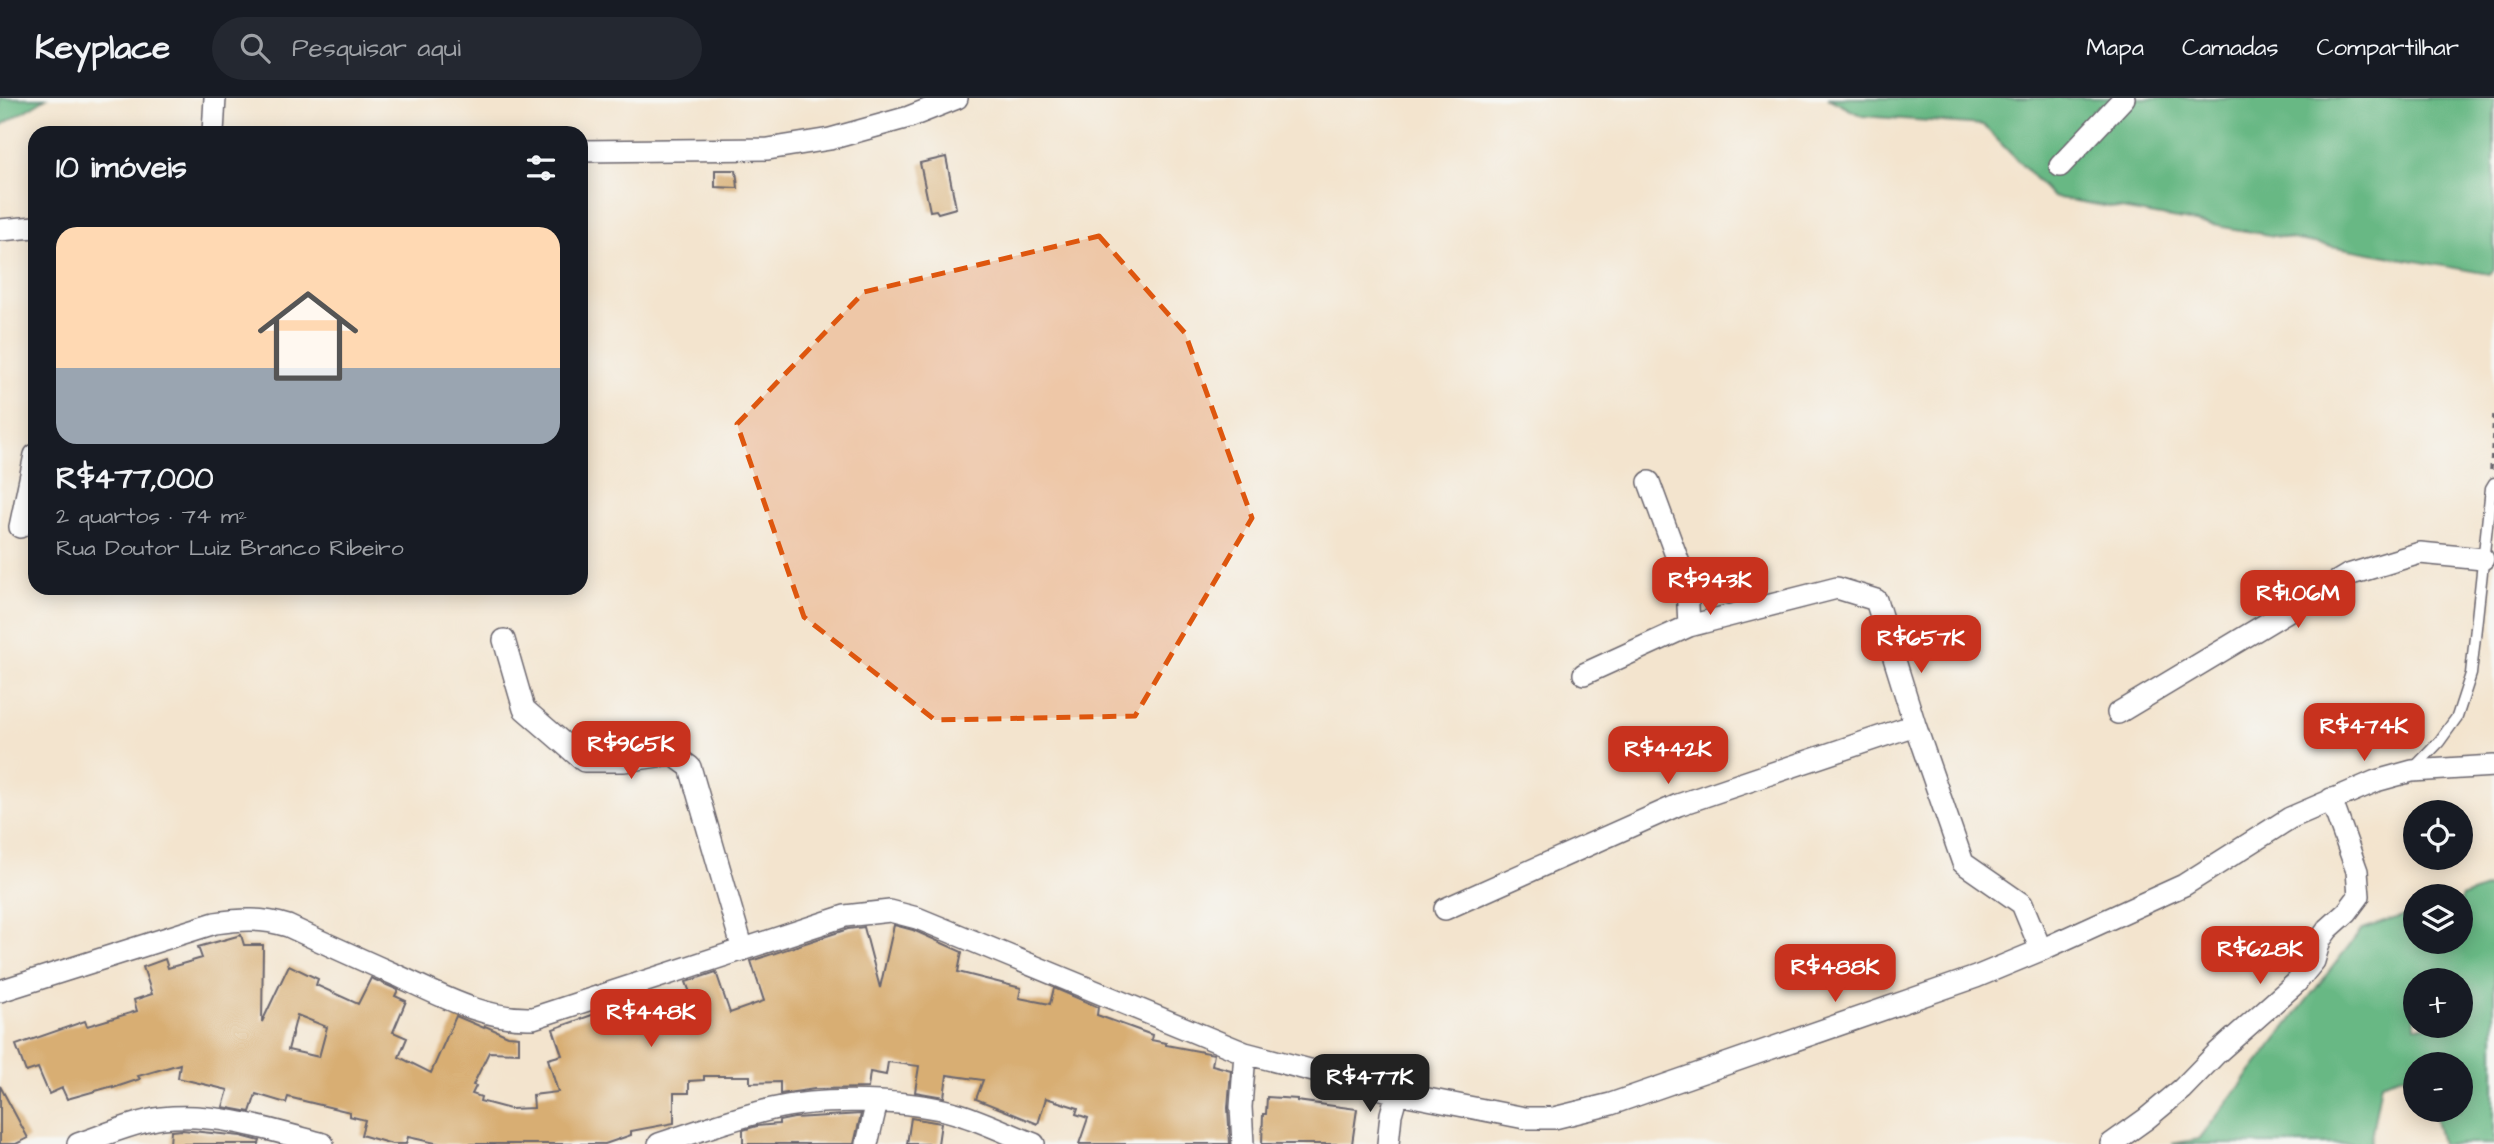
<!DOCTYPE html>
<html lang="pt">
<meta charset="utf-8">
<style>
body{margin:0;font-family:"Architects Daughter",sans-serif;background:#242831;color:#f1f3f6;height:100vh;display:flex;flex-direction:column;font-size:26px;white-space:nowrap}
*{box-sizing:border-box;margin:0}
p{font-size:23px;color:#9ea1a6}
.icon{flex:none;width:38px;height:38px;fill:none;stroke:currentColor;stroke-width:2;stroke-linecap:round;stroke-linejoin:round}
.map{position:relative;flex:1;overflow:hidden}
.side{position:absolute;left:28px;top:28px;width:560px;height:469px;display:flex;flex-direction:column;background:#171b24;border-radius:21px;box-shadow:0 4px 18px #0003}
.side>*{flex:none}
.fabs{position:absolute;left:2403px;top:702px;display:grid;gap:14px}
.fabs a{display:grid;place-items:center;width:70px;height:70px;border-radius:50%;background:#171b24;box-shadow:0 4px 18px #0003;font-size:35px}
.price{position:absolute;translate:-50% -60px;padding:0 16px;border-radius:14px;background:#c8321e;color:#fff;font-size:23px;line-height:46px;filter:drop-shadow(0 2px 4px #0008)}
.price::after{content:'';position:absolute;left:50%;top:42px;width:21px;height:16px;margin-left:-10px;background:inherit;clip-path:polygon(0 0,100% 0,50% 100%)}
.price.on{background:#222;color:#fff}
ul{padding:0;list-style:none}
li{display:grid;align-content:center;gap:14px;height:371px;padding:0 28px}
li+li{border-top:2px solid #363941}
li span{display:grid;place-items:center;height:217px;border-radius:21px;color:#555}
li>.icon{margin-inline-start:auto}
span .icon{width:126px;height:126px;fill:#fffc;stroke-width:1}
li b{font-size:30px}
h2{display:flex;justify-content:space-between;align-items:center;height:84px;padding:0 28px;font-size:30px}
header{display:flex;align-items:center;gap:42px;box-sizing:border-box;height:98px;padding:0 35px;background:#171b24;border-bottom:2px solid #363941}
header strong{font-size:33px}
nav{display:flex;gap:38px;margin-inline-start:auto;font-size:24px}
.search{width:490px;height:63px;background:#242831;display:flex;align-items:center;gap:18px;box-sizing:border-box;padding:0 24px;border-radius:38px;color:#9ea1a6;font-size:26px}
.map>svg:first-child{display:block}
.forest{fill:#68b884;stroke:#456d60;stroke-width:2;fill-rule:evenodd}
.building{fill:#d8ae73;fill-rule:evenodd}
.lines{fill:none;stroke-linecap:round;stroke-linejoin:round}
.lane-casing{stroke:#6b666e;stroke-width:13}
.street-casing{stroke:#6b666e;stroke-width:24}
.path{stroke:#6b666e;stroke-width:3.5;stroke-dasharray:5 5;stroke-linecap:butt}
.lane{stroke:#fff;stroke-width:10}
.street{stroke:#fff;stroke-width:21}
.marked{fill:#de560e;fill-opacity:0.2;stroke:#de560e;stroke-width:5;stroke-dasharray:14 9;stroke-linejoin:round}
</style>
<header>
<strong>Keyplace</strong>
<div class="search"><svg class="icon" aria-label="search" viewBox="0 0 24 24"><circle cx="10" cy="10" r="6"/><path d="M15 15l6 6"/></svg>Pesquisar aqui</div>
<nav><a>Mapa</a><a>Camadas</a><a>Compartilhar</a></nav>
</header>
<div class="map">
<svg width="2494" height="1046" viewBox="0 0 2494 1046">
<rect width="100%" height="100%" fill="#f6f6f2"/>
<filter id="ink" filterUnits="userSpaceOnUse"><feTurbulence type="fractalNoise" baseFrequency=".0143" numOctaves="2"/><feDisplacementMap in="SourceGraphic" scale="14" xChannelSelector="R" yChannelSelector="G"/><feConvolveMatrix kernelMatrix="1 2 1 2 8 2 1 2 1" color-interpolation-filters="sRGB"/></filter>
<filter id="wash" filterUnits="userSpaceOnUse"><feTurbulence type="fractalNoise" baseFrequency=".00686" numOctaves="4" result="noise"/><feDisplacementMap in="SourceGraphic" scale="28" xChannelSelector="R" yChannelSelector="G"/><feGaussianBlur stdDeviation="1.57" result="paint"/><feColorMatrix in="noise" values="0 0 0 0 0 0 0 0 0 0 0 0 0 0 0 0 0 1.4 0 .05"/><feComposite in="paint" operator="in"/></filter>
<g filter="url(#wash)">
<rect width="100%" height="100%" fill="#f3e4ce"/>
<!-- forest -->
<path class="forest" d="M0,0h46l-46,28z
M1828,0h666v172l-5,4 -436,-77 -70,-72 -121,-9z
M2494,787v259h-53l-8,-34h27v-46h-45v8l-34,11 -11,61h-198l27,-5 163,-210 53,-17v30h45l1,-45zM2415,882h45v46h-45z"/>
<g id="blocks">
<!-- building -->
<path class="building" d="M946,59l10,51 -18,5 -2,-3 -6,1 -10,-48z
M715,72h21l2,18 -23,-1z
M894,827l19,5 49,22 -4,20 63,16 -2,10 31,6 4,-16 44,19 -1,8 55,20 -1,5 15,3v2l48,9 -2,11 19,5 -3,38 2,36h-151l9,-26 -12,-4 2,-6 -32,-10 -8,26 -62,-25 7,-19 -36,-5 -3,22 -29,-5 4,-26 -31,-4 -2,13 -16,-3 -2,16 -53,1 -35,5v-12l-30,1v-7h-46v4l-15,1v12h-15v30l-43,8v4l-26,9h-165l-32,-7 -2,7h-14l-31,-9 4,-15 -16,-4 1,-4 -42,-10 -20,-5 -2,6 -30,-9 -6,18 -27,-5 5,-17 -50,-12 2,-14 -42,12 2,3 -27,9v-2l-46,13 -5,-11 -13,6 -11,-26 -12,4 -10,-27 69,-24 2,5 50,-15 -3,-11 18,-6 -9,-27 22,-8 3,9 34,-10 -4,-11 43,-12 3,10h19l-1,77 27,-57 29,14 -2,6 42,19 13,-26 27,12 -3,6 11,5 -13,31 14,6 -8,19 32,16 25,-57 28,12 1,-2 23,10 11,1v16l-30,-1 -16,33 3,1 -4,8 9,3 -1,4 30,8 24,-1 -1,-13 25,-3 -10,-33 14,-4 -9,-26 89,-32 5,12 11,-4 5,14 33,-11 -10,-26 30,-10 14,41 34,-12 -13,-40 97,-32 16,-2 16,61zM297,917l30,12 -8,30 -31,-7z
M0,988l28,52 -12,6h-16z
M1267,999l30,2v2l60,8 -5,35h-90l1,-30h3z
M861,1016l-7,30h-111v-14l14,-4 22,-2v-3l15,-3z
M911,1020l30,5 -3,21h-31z
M182,1032l59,6 19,5 -1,3h-89l1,-13z"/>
</g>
</g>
<g filter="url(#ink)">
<use href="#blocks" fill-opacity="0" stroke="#6b666e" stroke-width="2"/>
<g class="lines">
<!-- lane casing -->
<g class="lane-casing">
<path id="lane" d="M2414,670l25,-26 18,-25 14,-43 20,-186 3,-5"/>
</g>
<!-- street casing -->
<g class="street-casing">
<path id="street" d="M213,35l2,-35
M581,53l187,-2 62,-10 79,-22 48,-19
M2060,68l64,-68
M0,132l35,-3
M20,429l15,-72
M1689,528l148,-38 39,12 39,125 48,138 59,41 19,46
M504,542l20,69 60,52h40l48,-7 18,13 53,183
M1584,576l105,-48 -2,-41 -38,-103
M2118,615l230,-138 72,-22 63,6
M1445,811l233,-104 237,-80
M0,893l215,-68c27,-4 47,-5 73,3 36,17 72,33 108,49 44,20 88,45 137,43l312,-102 45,-5 27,7 328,135 152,40 128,25h29l57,-14 365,-127 65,-27 143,-65 106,-67 86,-37 36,-10 82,-5
M78,1046c24,-8 59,-23 84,-26 54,-6 109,12 161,26
M659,1046c37,-12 75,-26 113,-35 50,-12 138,-10 187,5 25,8 50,20 75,30
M867,1046l10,-42
M1243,1046l-2,-37 4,-54
M1388,1046l3,-30 6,-21
M2111,1046l35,-25 36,-30 35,-36 79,-70 18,-22 6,-21 8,-11 19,-17 12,-16 -2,-25 -26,-72"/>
</g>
<!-- path -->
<path class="path" d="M2491,372l3,-57"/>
<!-- lane -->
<use href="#lane" class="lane"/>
<!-- street -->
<use href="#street" class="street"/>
</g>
</g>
<!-- marked area -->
<path class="marked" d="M1099,138l86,97 67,185 -117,198 -200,4 -131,-103 -67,-193 127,-132z"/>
</svg>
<div class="fabs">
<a><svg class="icon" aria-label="locate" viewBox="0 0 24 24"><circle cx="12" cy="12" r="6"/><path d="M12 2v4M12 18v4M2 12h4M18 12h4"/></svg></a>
<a><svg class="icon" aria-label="layers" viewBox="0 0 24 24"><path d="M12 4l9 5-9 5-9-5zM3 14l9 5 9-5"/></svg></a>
<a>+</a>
<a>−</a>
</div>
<b class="price" style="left:1710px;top:519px">R$943K</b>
<b class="price" style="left:2298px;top:532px">R$1.06M</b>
<b class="price" style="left:1921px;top:577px">R$657K</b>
<b class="price" style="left:2364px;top:665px">R$474K</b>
<b class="price" style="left:631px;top:683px">R$965K</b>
<b class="price" style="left:1668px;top:688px">R$442K</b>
<b class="price" style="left:2260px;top:888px">R$628K</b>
<b class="price" style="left:1835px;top:906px">R$488K</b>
<b class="price" style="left:651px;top:951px">R$448K</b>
<b class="price on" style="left:1370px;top:1016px">R$477K</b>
<section class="side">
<h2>10 imóveis<svg class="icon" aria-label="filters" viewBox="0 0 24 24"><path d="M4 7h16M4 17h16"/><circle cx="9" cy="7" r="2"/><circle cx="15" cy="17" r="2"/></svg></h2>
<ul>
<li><span style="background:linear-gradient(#ffd9b3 65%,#9aa5b1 0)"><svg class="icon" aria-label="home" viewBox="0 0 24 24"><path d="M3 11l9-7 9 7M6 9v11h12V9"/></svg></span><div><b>R$477,000</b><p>2 quartos · 74 m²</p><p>Rua Doutor Luiz Branco Ribeiro</p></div></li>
</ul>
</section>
</div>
